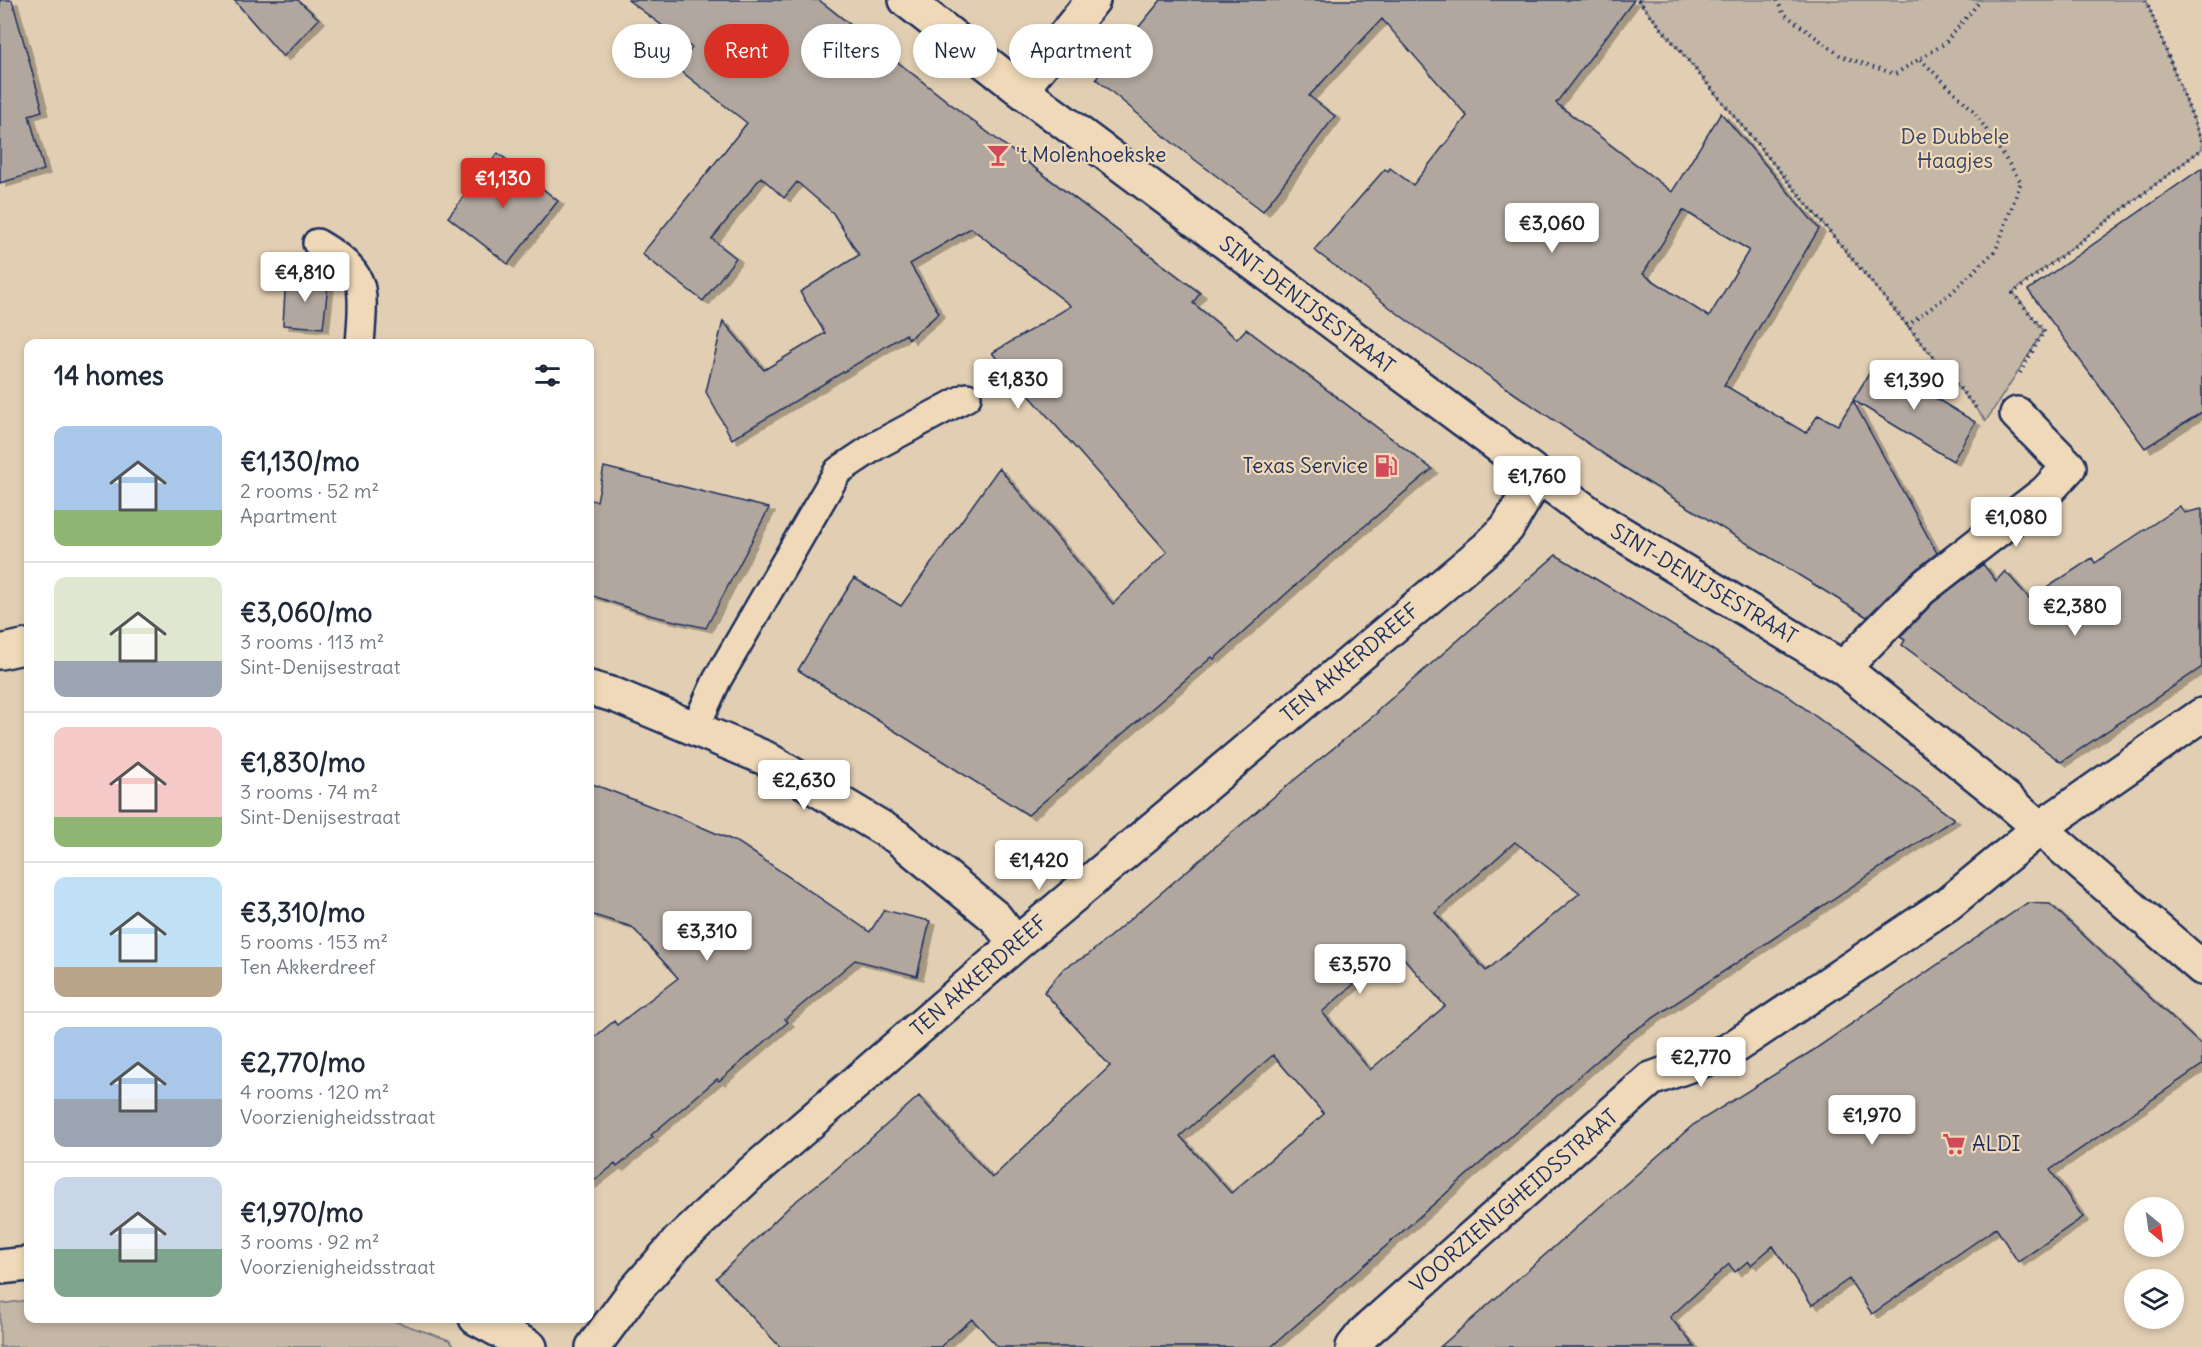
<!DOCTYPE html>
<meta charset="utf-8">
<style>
body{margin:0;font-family:Delius,sans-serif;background:#f6f6f7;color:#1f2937;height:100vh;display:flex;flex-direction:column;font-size:22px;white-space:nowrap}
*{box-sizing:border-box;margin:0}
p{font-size:20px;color:#747a83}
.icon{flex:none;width:33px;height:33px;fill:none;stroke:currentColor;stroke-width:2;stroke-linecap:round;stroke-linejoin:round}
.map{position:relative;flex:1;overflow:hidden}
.drawer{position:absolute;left:24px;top:339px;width:570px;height:984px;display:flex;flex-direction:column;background:#fff;border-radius:12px;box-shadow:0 3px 9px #0003}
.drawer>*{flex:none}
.banner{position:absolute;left:612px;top:24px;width:570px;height:54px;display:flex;gap:12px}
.needle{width:39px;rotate:151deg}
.buttons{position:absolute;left:2124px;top:1197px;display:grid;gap:12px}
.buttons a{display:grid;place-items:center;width:60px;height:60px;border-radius:50%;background:#fff;box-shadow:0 3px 9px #0003;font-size:30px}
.price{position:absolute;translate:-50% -51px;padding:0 14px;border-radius:6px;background:#fff;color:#222;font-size:20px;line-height:39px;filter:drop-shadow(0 2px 3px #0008)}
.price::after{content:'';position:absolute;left:50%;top:36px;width:18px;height:14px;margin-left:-9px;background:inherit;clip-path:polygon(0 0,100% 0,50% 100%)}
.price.active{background:#d93025;color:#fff}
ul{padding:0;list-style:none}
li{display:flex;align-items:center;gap:18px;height:150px;padding:0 30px}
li+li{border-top:2px solid #e0e1e3}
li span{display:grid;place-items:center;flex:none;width:168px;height:120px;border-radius:12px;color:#555}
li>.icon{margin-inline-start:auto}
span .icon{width:72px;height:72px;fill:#fffc;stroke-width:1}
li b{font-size:26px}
h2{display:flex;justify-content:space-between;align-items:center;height:72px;padding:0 30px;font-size:26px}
.tag{padding:0 21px;border-radius:27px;background:#fff;box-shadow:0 3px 9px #0003;font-size:21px;line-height:54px}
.tag.active{background:#d93025;color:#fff}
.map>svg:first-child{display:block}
.green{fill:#c5b7a6;stroke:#707382;stroke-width:1.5}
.building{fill:#b1a79e;stroke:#1b2f5e;stroke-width:1.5;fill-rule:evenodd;filter:url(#shadow)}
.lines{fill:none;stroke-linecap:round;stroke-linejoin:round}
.lane-casing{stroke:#1b2f5e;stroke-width:32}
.street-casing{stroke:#1b2f5e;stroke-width:38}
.path{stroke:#1b2f5e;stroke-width:4;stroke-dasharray:1.5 4.5;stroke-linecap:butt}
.lane{stroke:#efd9b8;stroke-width:27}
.street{stroke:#efd9b8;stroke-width:33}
.labels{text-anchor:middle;stroke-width:4.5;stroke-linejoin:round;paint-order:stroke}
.park-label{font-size:21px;fill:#344369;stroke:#efd9b8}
.poi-label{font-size:21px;fill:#1b2f5e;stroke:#efd9b8;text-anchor:start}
.street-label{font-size:21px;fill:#1b2f5e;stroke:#efd9b8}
</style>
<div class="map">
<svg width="2202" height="1347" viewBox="0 0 2202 1347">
<defs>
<filter id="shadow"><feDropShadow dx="6" dy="4" stdDeviation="0" flood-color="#0004"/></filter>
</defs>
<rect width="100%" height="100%" fill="#e2cfb3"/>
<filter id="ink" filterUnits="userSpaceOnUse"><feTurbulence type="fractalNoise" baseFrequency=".0167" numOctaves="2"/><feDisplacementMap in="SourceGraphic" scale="12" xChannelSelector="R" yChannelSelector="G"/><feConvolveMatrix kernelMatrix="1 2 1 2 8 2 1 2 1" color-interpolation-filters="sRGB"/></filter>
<g filter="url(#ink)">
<!-- green -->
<path class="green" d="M1638,0h508l56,141v8l-189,143 31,39 -58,90z
M28,1300v18l360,1 61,21 6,7h-455v-43z"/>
<!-- building -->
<path class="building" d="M0,0h12l29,103 -1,1 2,7 -13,4 15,55 -44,13z
M234,0h64l21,19 -36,38z
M628,0h191l143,113 238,180 -7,10 44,36 9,-10 186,140 -125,106 -93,84 -2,-2 -184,158 -230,-145 56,-92 47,28 98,-138 114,136 54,-52 -175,-199 79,-47 -100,-78 -61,36 29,49 -30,26 -3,-5 -174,105 -26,-47 17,-71 41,49 61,-37 -25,-41 59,-37 -26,-42 -36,-31 -13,16 -23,-21 -49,62 24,19 -33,43 -61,-47 105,-131 -70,-55 15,-20z
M1161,0h473l-78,103 116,89 49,-79 59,69 39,47 -95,156 82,48 12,-18 20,10 15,-24 84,152 -29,23 -41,41 -244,-150 -214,-145 -95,-72 71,-81 3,2 2,-3 23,17 54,-69 -85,-97 -73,77 26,20 -72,95 -89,-67 -78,-65zM1683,210l66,40 -40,67 -66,-43z
M498,153l60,48 -50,63 -60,-47z
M2202,168v244l-57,36 -117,-158z
M286,275l42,10 -5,43 -40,-3z
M1876,362l99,60 -22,39 -100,-61z
M604,467l165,41 -63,120 -53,-12 -63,-21v-95l7,1z
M2180,506l4,7 18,-4v158l-141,95 -159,-117 3,-5 -5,-3 33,-34 50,-39 13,17 9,-10 25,28 62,-41 3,5z
M1556,555l228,138 170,126 -331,219 -352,309h-273l-26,-28 -32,28h-160l-64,-69 75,-73 43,-34 85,-75 73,82 118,-112 -66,-74 20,-24 24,-13 195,-166 95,-77 -1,-1zM1515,842l65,51 -94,78 -51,-58zM1395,948l50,58 -75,64 -48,-58zM1273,1055l51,59 -93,79 -51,-57z
M590,783l76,29 73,31 131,89 14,-22 46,11 -13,55 -62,-16 -70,59 3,3 -34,29 -35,30 -2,-2 -66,56 2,2 -36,30 -2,-3 -25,20v-143l24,-20 3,4 61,-47 -46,-51 -42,-13z
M2027,903l23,1 152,142v19l-152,105 33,47 -65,45 -22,-34 -124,86 -23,-35 -37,26 -39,-59 -22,19 -3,-4 -13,11 -6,-8 -59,53 25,30h-255l253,-222 119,-74z"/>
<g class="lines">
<!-- lane casing -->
<g class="lane-casing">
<path id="lane" d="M317,243c14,8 36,23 42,39 6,13 2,46 1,62
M695,728l22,-48 121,-209 39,-26 90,-48"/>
</g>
<!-- street casing -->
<g class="street-casing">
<path id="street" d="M906,0l115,90 573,427 249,151 162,130 197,170
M1021,90l72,-90
M0,652l28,-6
M1843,668l78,-79 125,-97 23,-25 -52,-53
M590,688l27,8 148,62 132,79 98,80 21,27
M0,1267l28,-3
M476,1318l54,29
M593,1347l40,-54 46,-52 69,-65 268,-232 471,-396 20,-20 31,-52
M1353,1347l11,-14 287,-254 77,-28 221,-148 91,-75 162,-113"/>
</g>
<!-- path -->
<path class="path" d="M1638,0l338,408
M1777,0l6,13 58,43 54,18 49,-30 37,-44
M2146,0l56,141
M1907,326l44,-33 45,-43 25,-68 -47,-71 -54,-52
M2020,373l24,-42 -31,-38 189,-144"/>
<!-- lane -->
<use href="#lane" class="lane"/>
<!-- street -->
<use href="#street" class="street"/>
</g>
</g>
<!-- icons -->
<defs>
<g id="bar-bare" transform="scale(1.8)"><path d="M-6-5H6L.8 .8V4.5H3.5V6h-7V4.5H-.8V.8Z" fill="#d1495b" stroke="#efd9b8" stroke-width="2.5" paint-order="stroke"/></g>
<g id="fuel-bare" transform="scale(1.8)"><path d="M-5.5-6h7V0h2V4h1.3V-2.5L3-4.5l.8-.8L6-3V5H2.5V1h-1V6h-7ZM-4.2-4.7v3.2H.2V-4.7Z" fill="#d1495b" stroke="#efd9b8" stroke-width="2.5" paint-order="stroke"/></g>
<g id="supermarket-bare" transform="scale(1.8)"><path d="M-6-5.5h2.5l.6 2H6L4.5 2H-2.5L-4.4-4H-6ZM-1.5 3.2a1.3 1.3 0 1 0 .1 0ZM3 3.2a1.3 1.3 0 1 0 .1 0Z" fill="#d1495b" stroke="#efd9b8" stroke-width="2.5" paint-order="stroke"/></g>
</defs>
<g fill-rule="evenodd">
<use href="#bar-bare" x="998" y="155"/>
<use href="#fuel-bare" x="1386" y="466"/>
<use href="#supermarket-bare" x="1954" y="1144"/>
</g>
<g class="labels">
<!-- park labels -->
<g class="park-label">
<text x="1955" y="144">De Dubbele<tspan x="1955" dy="24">Haagjes</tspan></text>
</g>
<!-- poi labels -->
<g class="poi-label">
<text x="1016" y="162">'t Molenhoekske</text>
<text x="1368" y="473" text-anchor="end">Texas Service</text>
<text x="1972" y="1151">ALDI</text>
</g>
<!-- street labels -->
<g class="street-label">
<text transform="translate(1307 305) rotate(37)" y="7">SINT-DENIJSESTRAAT</text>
<text transform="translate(1704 584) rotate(31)" y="7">SINT-DENIJSESTRAAT</text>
<text transform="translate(1350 663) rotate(-40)" y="7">TEN AKKERDREEF</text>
<text transform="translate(979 976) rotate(-41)" y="7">TEN AKKERDREEF</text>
<text transform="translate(1514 1201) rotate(-41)" y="7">VOORZIENIGHEIDSSTRAAT</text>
</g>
</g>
</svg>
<div class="buttons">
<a><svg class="needle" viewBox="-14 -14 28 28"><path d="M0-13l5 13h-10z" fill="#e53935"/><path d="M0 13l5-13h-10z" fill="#747a83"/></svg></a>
<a><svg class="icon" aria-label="layers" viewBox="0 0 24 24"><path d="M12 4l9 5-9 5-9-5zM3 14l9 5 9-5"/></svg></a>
</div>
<b class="price active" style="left:503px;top:209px">€1,130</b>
<b class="price" style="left:1552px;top:254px">€3,060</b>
<b class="price" style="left:305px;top:303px">€4,810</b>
<b class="price" style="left:1018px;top:410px">€1,830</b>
<b class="price" style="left:1914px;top:411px">€1,390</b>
<b class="price" style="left:1537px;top:507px">€1,760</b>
<b class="price" style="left:2016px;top:548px">€1,080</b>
<b class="price" style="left:2075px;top:637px">€2,380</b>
<b class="price" style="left:804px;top:811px">€2,630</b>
<b class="price" style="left:1039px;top:891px">€1,420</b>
<b class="price" style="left:707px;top:962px">€3,310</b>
<b class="price" style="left:1360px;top:995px">€3,570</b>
<b class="price" style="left:1701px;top:1088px">€2,770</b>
<b class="price" style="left:1872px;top:1146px">€1,970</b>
<div class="banner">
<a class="tag">Buy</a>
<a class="tag active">Rent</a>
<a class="tag">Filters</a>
<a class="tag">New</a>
<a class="tag">Apartment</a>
</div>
<section class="drawer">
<h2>14 homes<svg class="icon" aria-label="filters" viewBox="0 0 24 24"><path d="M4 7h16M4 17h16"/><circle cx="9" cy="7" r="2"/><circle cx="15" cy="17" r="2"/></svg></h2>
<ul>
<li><span style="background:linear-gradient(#a9c7e8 70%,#8fb573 0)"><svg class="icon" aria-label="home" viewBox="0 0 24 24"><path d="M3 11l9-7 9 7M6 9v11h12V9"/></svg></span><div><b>€1,130/mo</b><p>2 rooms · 52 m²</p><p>Apartment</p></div></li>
<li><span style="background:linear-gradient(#dfe7d0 70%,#9aa5b1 0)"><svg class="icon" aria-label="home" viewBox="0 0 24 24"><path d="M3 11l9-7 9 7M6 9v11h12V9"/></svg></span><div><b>€3,060/mo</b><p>3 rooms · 113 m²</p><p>Sint-Denijsestraat</p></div></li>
<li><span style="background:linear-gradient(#f6c9c9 75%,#8fb573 0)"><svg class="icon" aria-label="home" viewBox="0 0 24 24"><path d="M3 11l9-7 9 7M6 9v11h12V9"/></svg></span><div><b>€1,830/mo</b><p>3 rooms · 74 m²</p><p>Sint-Denijsestraat</p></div></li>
<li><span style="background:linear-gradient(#bfe0f5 75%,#b9a48a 0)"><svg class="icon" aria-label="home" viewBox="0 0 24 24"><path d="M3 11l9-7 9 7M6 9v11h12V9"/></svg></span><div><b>€3,310/mo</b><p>5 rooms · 153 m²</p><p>Ten Akkerdreef</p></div></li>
<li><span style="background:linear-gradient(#a9c7e8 60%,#9aa5b1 0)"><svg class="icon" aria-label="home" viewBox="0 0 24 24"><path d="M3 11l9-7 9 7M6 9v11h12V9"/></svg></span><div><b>€2,770/mo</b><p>4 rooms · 120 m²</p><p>Voorzienigheidsstraat</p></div></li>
<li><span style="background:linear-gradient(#c9d6e8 60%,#7fa58c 0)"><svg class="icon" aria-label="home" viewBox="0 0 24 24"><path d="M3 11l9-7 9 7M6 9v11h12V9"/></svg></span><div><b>€1,970/mo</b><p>3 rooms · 92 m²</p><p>Voorzienigheidsstraat</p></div></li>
</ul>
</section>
</div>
